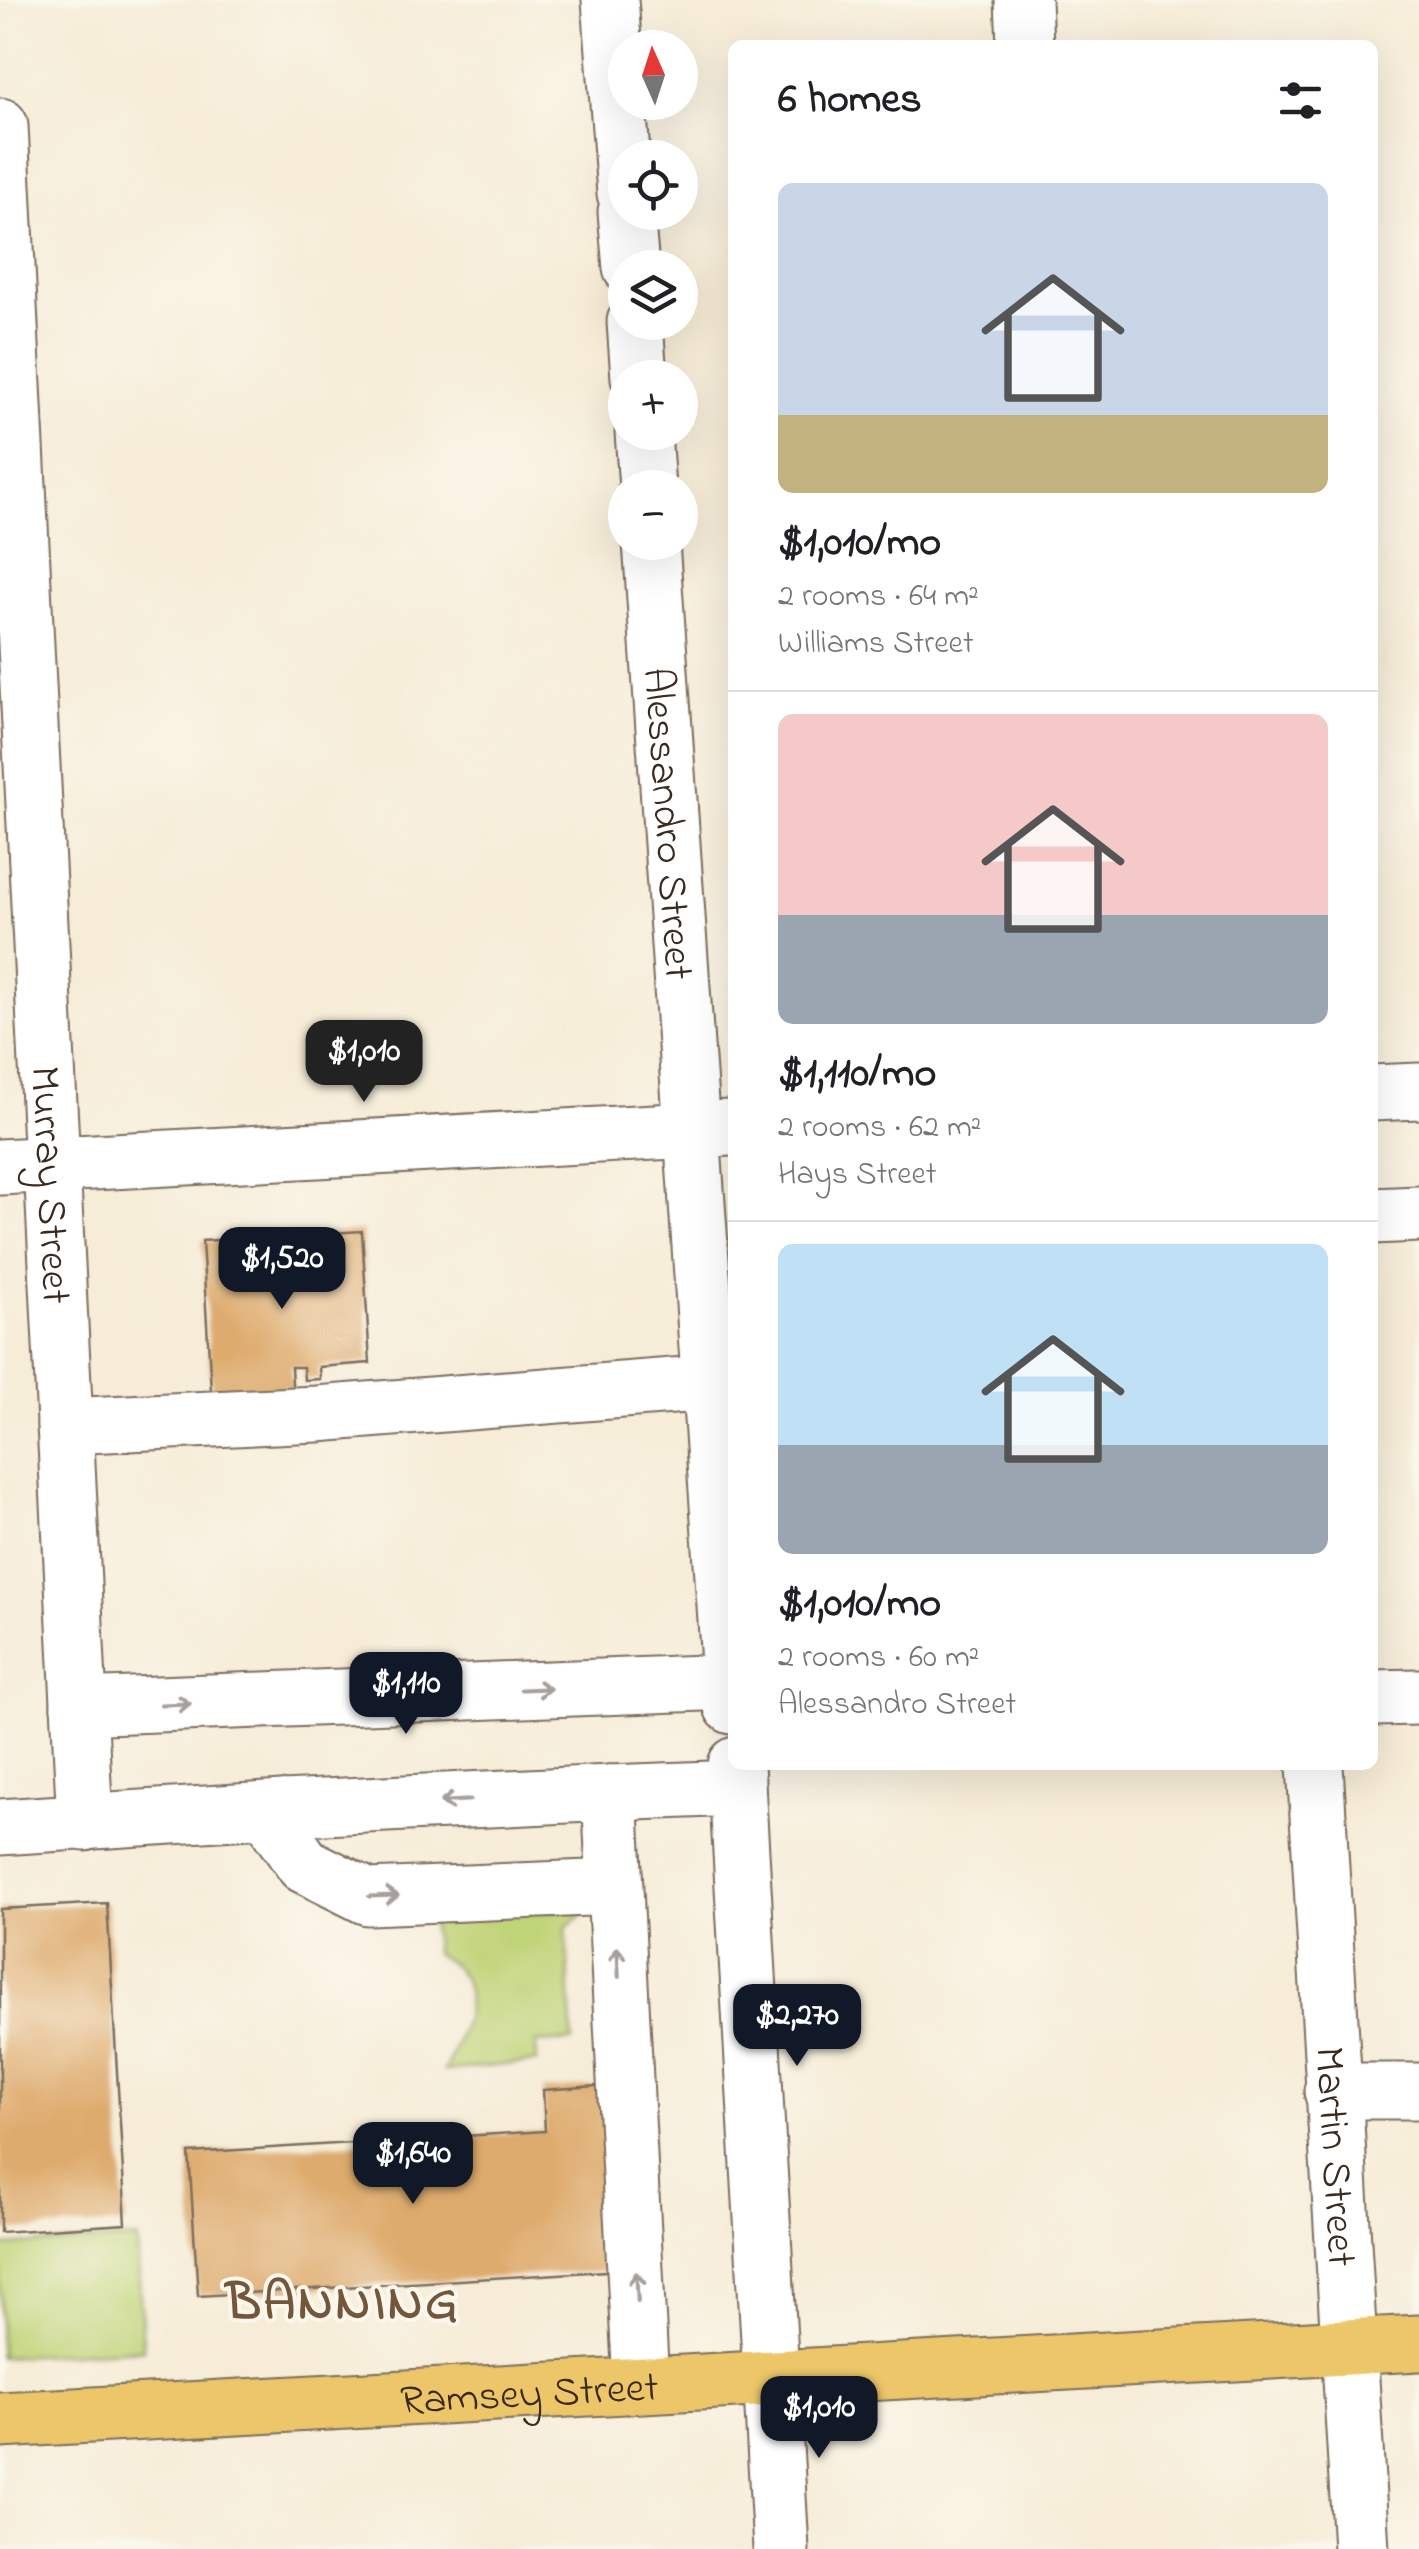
<!DOCTYPE html>
<meta charset="utf-8">
<style>
body{margin:0;font-family:"Indie Flower",sans-serif;background:#f6f6f6;color:#202124;height:100vh;display:flex;flex-direction:column;font-size:38px;white-space:nowrap}
*{box-sizing:border-box;margin:0}
p{font-size:32px;color:#757577}
.icon{flex:none;width:55px;height:55px;fill:none;stroke:currentColor;stroke-width:2;stroke-linecap:round;stroke-linejoin:round}
.map{position:relative;flex:1;overflow:hidden}
.details{position:absolute;left:728px;top:40px;width:650px;height:1730px;display:flex;flex-direction:column;background:#fff;border-radius:15px;box-shadow:0 10px 40px #0002}
.details>*{flex:none}
.needle{width:65px;rotate:357deg}
.fabs{position:absolute;left:608px;top:30px;display:grid;gap:20px}
.fabs a{display:grid;place-items:center;width:90px;height:90px;border-radius:50%;background:#fff;box-shadow:0 10px 40px #0002;font-size:50px}
.price{position:absolute;translate:-50% -85px;padding:0 22px;border-radius:20px;background:#111827;color:#fff;font-size:32px;line-height:65px;filter:drop-shadow(0 2px 5px #0008)}
.price::after{content:'';position:absolute;left:50%;top:60px;width:30px;height:22px;margin-left:-15px;background:inherit;clip-path:polygon(0 0,100% 0,50% 100%)}
.price.current{background:#222;color:#fff}
ul{padding:0;list-style:none}
li{display:grid;align-content:center;gap:20px;height:530px;padding:0 50px}
li+li{border-top:2px solid #e0e0e0}
li span{display:grid;place-items:center;height:310px;border-radius:15px;color:#555}
li>.icon{margin-inline-start:auto}
span .icon{width:180px;height:180px;fill:#fffc;stroke-width:1}
li b{font-size:42px}
h2{display:flex;justify-content:space-between;align-items:center;height:120px;padding:0 50px;font-size:42px}
.map>svg:first-child{display:block}
.green{fill:#bfd377;stroke:#7d7e4a;stroke-width:2.5}
.building{fill:#deab6e}
.lines{fill:none;stroke-linecap:round;stroke-linejoin:round}
.minor-casing{stroke:#7c6e5f;stroke-width:59}
.major-casing{stroke:#7c6e5f;stroke-width:59}
.minor{stroke:#fff;stroke-width:55}
.major{stroke:#ecc669;stroke-width:55}
.oneway{stroke:#a79f9a}
.labels{text-anchor:middle;stroke-width:8;stroke-linejoin:round;paint-order:stroke}
.street-label{font-size:42px;fill:#3b2a1e;stroke:#fbf7ec}
.district-label{font-size:52px;font-weight:bold;letter-spacing:2.5px;fill:#74573a;stroke:#fbf7ec}
</style>
<div class="map">
<svg width="1419" height="2549" viewBox="0 0 1419 2549">
<rect width="100%" height="100%" fill="#fbf7ec"/>
<filter id="ink" filterUnits="userSpaceOnUse"><feTurbulence type="fractalNoise" baseFrequency=".01" numOctaves="2"/><feDisplacementMap in="SourceGraphic" scale="20" xChannelSelector="R" yChannelSelector="G"/><feConvolveMatrix kernelMatrix="1 2 1 2 8 2 1 2 1" color-interpolation-filters="sRGB"/></filter>
<filter id="wash" filterUnits="userSpaceOnUse"><feTurbulence type="fractalNoise" baseFrequency=".0048" numOctaves="4" result="noise"/><feDisplacementMap in="SourceGraphic" scale="40" xChannelSelector="R" yChannelSelector="G"/><feGaussianBlur stdDeviation="2.25" result="paint"/><feColorMatrix in="noise" values="0 0 0 0 0 0 0 0 0 0 0 0 0 0 0 0 0 1.4 0 .05"/><feComposite in="paint" operator="in"/></filter>
<g filter="url(#wash)">
<rect width="100%" height="100%" fill="#f6ecd7"/>
<!-- green -->
<path class="green" d="M588,1910l-22,18 7,113 -37,2 1,19 -93,9c12,-27 37,-72 15,-99 -6,-8 -17,-13 -25,-20l-3,-40z
M137,2239l6,110 -143,8v-111z"/>
<g id="blocks">
<!-- building -->
<path class="building" d="M362,1231l8,132 -51,4 1,12 -16,1 -1,-13h-12l2,35 -81,5 -10,-166z
M107,1903l19,321 -126,8v-323z
M610,2085l12,185 -424,26 -9,-143 356,-22 -2,-41z"/>
</g>
</g>
<g filter="url(#ink)">
<use href="#blocks" fill-opacity="0" stroke="#7c6e5f" stroke-width="2.5"/>
<g class="lines">
<!-- minor casing -->
<g class="minor-casing">
<g id="minor">
<path d="M610,0l15,193"/>
<path d="M1023,0l2,45"/>
<path id="s1" d="M0,126l85,1697"/>
<path d="M626,212l5,56"/>
<path d="M635,322l4,56"/>
<path d="M643,432l4,56"/>
<path id="s2" d="M651,542l81,1164"/>
<path d="M1372,1093l47,-2"/>
<path d="M0,1167l730,-39"/>
<path d="M1372,1216l47,-2"/>
<path d="M65,1426l252,-12 394,-31"/>
<path d="M1372,1698l47,-1"/>
<path d="M79,1707l651,-25"/>
<path d="M736,1765l45,784"/>
<path id="s3" d="M1315,1765l46,784"/>
<path d="M610,1793l127,-5"/>
<path d="M0,1827l283,-18"/>
<path d="M614,1887l-246,10 -64,-32 -24,-34 3,-22 327,-16 31,591"/>
<path d="M1332,2091h87"/>
</g>
</g>
<!-- major casing -->
<g class="major-casing">
<g id="major">
<path id="s4" d="M0,2420l1419,-77"/>
</g>
</g>
<!-- minor -->
<use href="#minor" class="minor"/>
<!-- major -->
<use href="#major" class="major"/>
</g>
<!-- one-way arrows -->
<defs><path id="oneway-shaft" d="M-6 0H5M1.5-3L5.5 0L1.5 3" fill="none" stroke-width="1.6" stroke-linecap="round" stroke-linejoin="round" transform="scale(2.5)"/></defs>
<g class="oneway">
<use href="#oneway-shaft" transform="translate(536 1689) rotate(-2)"/>
<use href="#oneway-shaft" transform="translate(176 1704) rotate(-2)"/>
<use href="#oneway-shaft" transform="translate(455 1801) rotate(177)"/>
<use href="#oneway-shaft" transform="translate(384 1896) rotate(-2)"/>
<use href="#oneway-shaft" transform="translate(618 1962) rotate(-93)"/>
<use href="#oneway-shaft" transform="translate(637 2287) rotate(-93)"/>
</g>
</g>
<g class="labels">
<!-- street labels -->
<g class="street-label">
<text dy="15" stroke="none"><textPath href="#s2" startOffset="282">Alessandro Street</textPath></text>
<text dy="15" stroke="none"><textPath href="#s1" startOffset="1060">Murray Street</textPath></text>
<text dy="15" stroke="none"><textPath href="#s3" startOffset="392">Martin Street</textPath></text>
<text dy="15" stroke="none"><textPath href="#s4" startOffset="530">Ramsey Street</textPath></text>
</g>
<!-- district labels -->
<g class="district-label">
<text x="343" y="2318">BANNING</text>
</g>
</g>
</svg>
<div class="fabs">
<a><svg class="needle" viewBox="-14 -14 28 28"><path d="M0-13l5 13h-10z" fill="#e53935"/><path d="M0 13l5-13h-10z" fill="#757577"/></svg></a>
<a><svg class="icon" aria-label="locate" viewBox="0 0 24 24"><circle cx="12" cy="12" r="6"/><path d="M12 2v4M12 18v4M2 12h4M18 12h4"/></svg></a>
<a><svg class="icon" aria-label="layers" viewBox="0 0 24 24"><path d="M12 4l9 5-9 5-9-5zM3 14l9 5 9-5"/></svg></a>
<a>+</a>
<a>−</a>
</div>
<b class="price current" style="left:364px;top:1105px">$1,010</b>
<b class="price" style="left:282px;top:1312px">$1,520</b>
<b class="price" style="left:406px;top:1737px">$1,110</b>
<b class="price" style="left:797px;top:2069px">$2,270</b>
<b class="price" style="left:413px;top:2207px">$1,640</b>
<b class="price" style="left:819px;top:2461px">$1,010</b>
<section class="details">
<h2>6 homes<svg class="icon" aria-label="filters" viewBox="0 0 24 24"><path d="M4 7h16M4 17h16"/><circle cx="9" cy="7" r="2"/><circle cx="15" cy="17" r="2"/></svg></h2>
<ul>
<li><span style="background:linear-gradient(#c9d6e8 75%,#c2b280 0)"><svg class="icon" aria-label="home" viewBox="0 0 24 24"><path d="M3 11l9-7 9 7M6 9v11h12V9"/></svg></span><div><b>$1,010/mo</b><p>2 rooms · 64 m²</p><p>Williams Street</p></div></li>
<li><span style="background:linear-gradient(#f6c9c9 65%,#9aa5b1 0)"><svg class="icon" aria-label="home" viewBox="0 0 24 24"><path d="M3 11l9-7 9 7M6 9v11h12V9"/></svg></span><div><b>$1,110/mo</b><p>2 rooms · 62 m²</p><p>Hays Street</p></div></li>
<li><span style="background:linear-gradient(#bfe0f5 65%,#9aa5b1 0)"><svg class="icon" aria-label="home" viewBox="0 0 24 24"><path d="M3 11l9-7 9 7M6 9v11h12V9"/></svg></span><div><b>$1,010/mo</b><p>2 rooms · 60 m²</p><p>Alessandro Street</p></div></li>
</ul>
</section>
</div>
